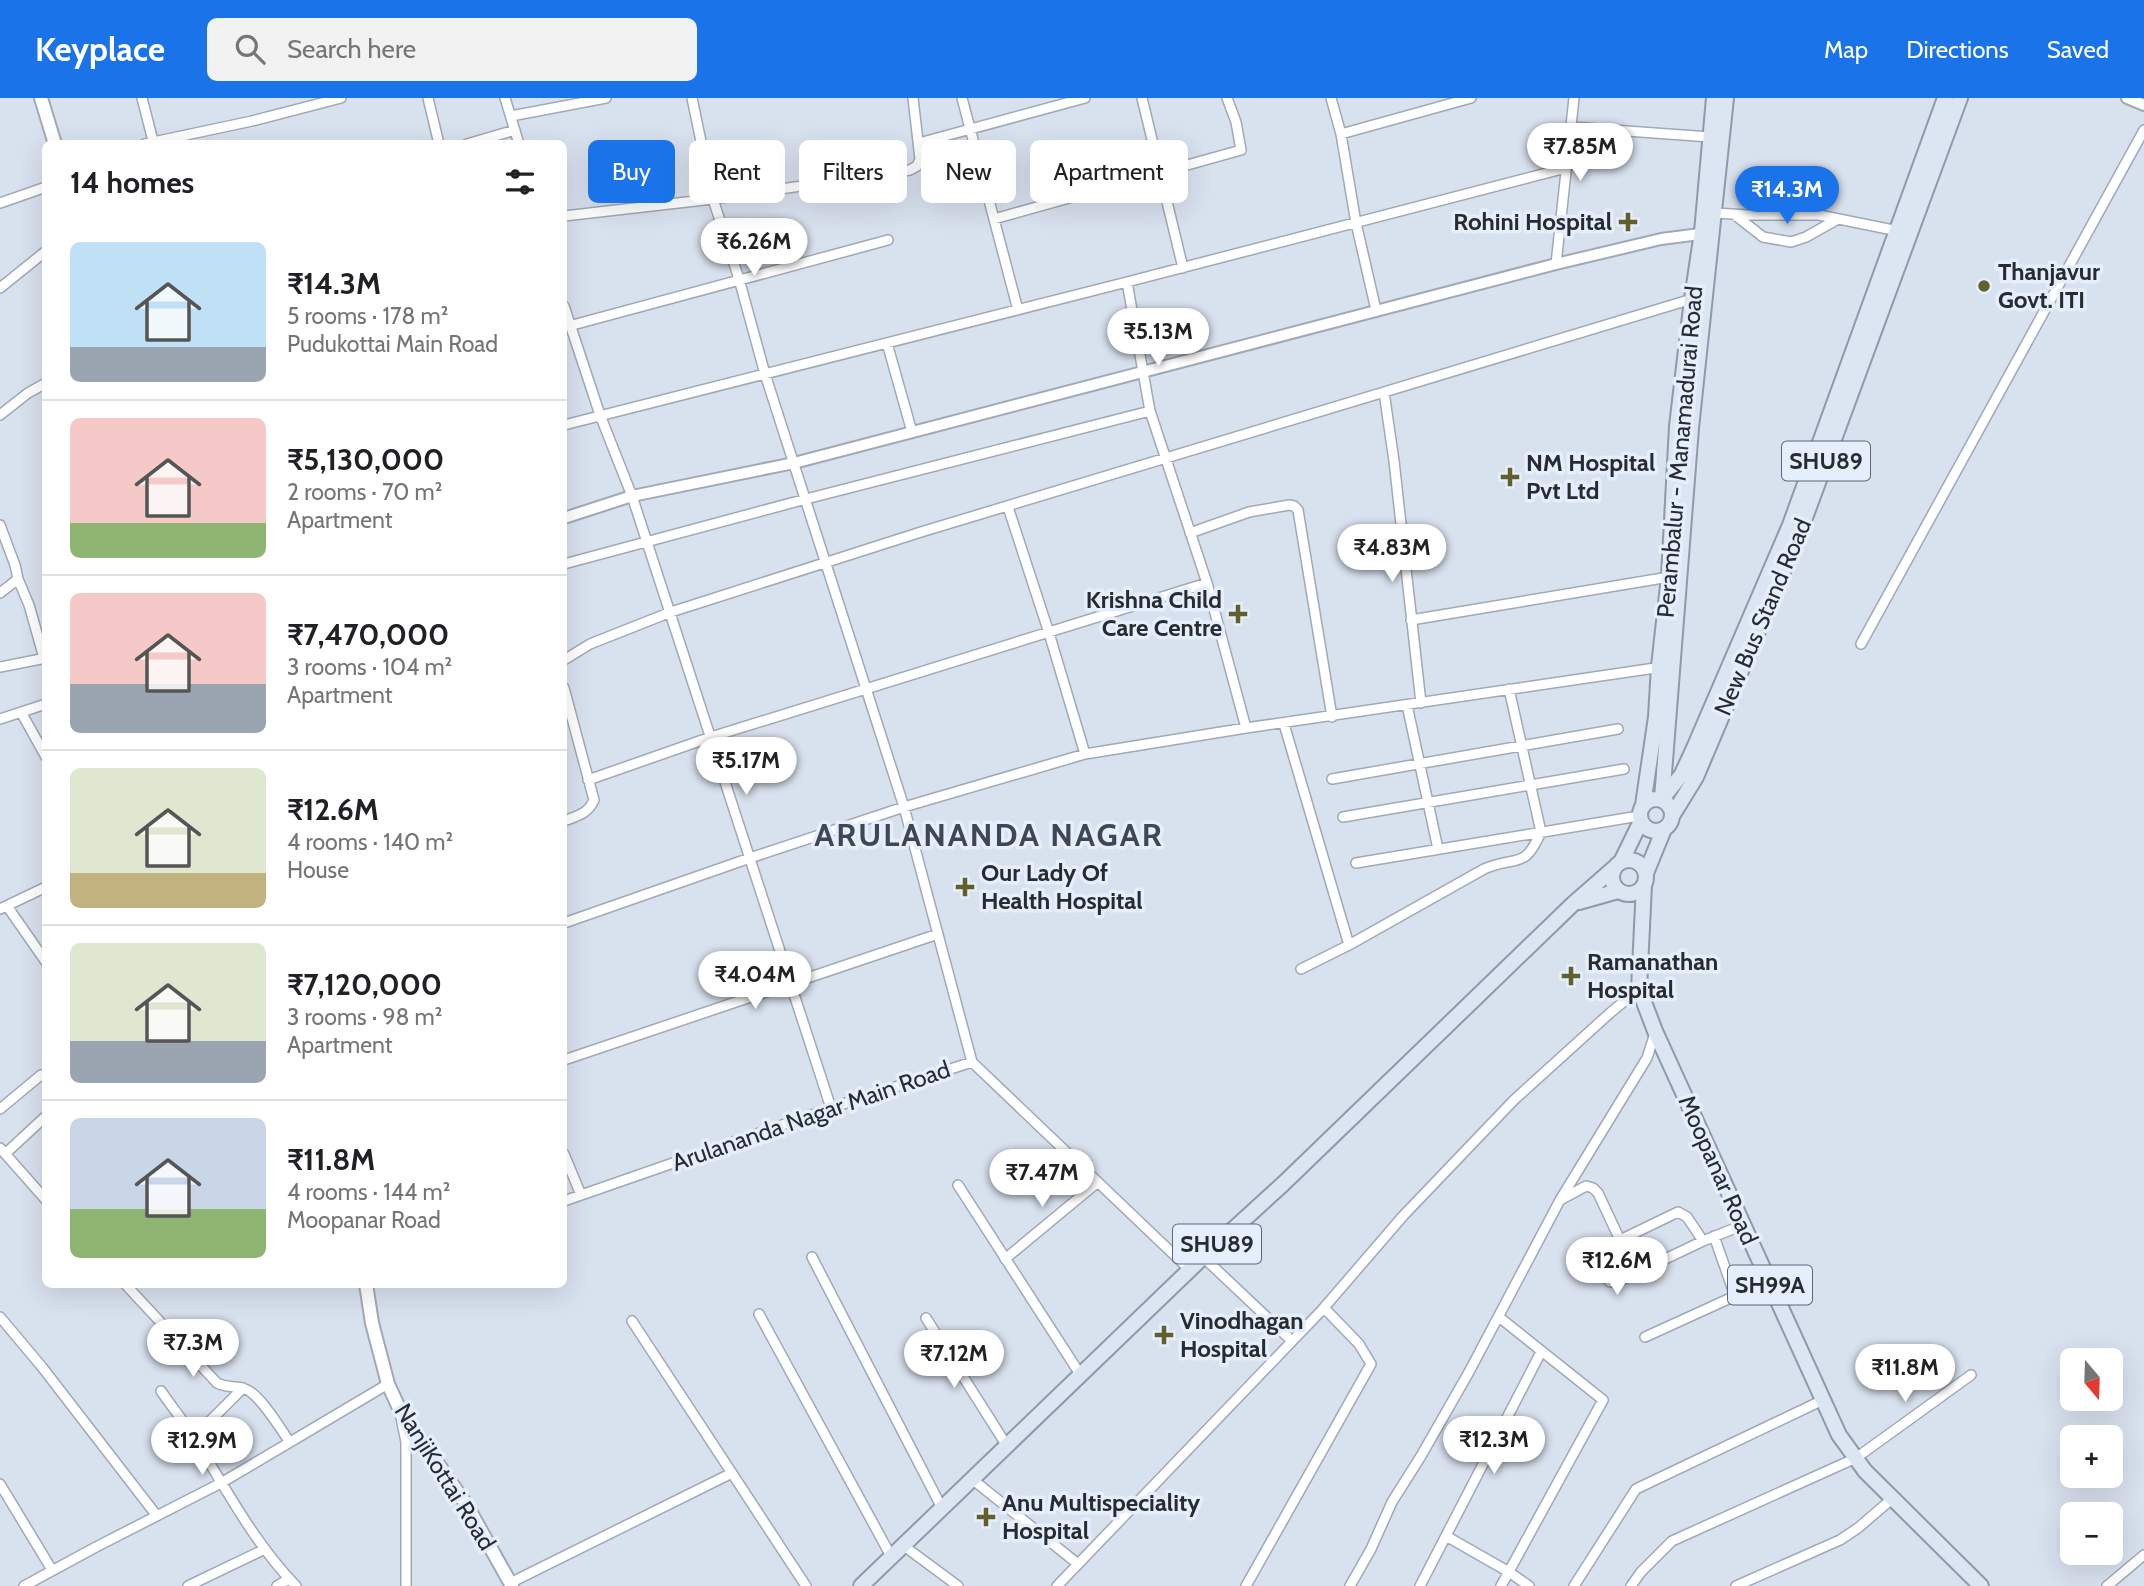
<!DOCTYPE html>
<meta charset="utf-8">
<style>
body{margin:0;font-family:Cabin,sans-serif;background:#f2f2f2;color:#202124;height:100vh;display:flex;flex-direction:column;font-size:26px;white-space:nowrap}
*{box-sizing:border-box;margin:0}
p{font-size:23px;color:#757577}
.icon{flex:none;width:38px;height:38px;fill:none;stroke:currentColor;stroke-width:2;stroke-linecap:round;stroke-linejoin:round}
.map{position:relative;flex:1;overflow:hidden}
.details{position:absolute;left:42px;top:42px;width:525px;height:1148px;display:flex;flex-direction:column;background:#fff;border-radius:10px;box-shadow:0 7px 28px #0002}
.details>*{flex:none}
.top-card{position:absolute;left:588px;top:42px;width:665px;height:63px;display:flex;gap:14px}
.needle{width:46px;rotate:161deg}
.controls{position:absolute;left:2060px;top:1250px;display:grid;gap:14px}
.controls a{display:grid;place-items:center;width:63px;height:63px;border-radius:10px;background:#fff;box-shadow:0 7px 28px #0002;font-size:35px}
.price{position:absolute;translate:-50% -60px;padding:0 16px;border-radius:24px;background:#fff;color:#222;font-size:23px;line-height:46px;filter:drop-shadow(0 2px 4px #0008)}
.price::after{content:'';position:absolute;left:50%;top:42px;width:21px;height:16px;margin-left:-10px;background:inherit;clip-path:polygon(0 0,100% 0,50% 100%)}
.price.active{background:#1a73e8;color:#fff}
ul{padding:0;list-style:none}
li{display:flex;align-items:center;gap:21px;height:175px;padding:0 28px}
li+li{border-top:2px solid #e0e0e0}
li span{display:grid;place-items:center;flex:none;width:196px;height:140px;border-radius:10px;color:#555}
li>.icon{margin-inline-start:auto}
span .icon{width:84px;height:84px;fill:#fffc;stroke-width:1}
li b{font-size:30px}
h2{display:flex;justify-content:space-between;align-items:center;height:84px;padding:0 28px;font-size:30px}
.chip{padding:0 24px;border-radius:10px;background:#fff;box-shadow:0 7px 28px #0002;font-size:24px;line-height:63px}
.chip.active{background:#1a73e8;color:#fff}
header{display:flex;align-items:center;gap:42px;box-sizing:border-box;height:98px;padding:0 35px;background:#1a73e8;color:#fff}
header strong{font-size:33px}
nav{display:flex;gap:38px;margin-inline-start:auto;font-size:24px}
.search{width:490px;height:63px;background:#f2f2f2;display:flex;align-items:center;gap:18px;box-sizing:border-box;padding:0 24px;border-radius:10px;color:#757577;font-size:26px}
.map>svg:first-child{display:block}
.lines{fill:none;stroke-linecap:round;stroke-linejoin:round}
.minor-casing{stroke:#a0a9b5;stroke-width:12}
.tertiary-casing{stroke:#a0a9b5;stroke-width:14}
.secondary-casing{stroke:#a0a9b5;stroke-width:16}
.primary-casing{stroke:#8e99a9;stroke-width:18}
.minor{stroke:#fff;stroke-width:9}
.tertiary{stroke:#fff;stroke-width:10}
.secondary{stroke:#fff;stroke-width:12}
.primary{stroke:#dce5f2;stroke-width:14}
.poi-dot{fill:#61602d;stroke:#e5eefc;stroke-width:2.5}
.labels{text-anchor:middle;stroke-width:7;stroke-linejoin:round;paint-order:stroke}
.shield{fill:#e5eefc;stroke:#61666e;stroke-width:2}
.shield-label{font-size:23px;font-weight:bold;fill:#282c31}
.poi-label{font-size:24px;font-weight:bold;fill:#282c31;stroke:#e5eefc;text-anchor:start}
.street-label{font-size:24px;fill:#282c31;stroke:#e5eefc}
.district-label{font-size:32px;font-weight:bold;letter-spacing:2px;fill:#404752;stroke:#e5eefc}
</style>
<header>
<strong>Keyplace</strong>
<div class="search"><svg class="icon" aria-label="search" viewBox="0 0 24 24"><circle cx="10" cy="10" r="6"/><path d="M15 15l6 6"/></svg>Search here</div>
<nav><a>Map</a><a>Directions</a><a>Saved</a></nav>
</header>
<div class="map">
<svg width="2144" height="1488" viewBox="0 0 2144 1488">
<rect width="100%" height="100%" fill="#d8e1ee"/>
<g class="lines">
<!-- minor casing -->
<g class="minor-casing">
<path id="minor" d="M142,0l11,43
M428,0l11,46
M505,0l14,46
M692,0l21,101 26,80 26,95 139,433 68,255
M962,0l56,212
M1142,0l41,170
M1331,0l10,36 15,89 20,87
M511,18l95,-18
M1571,29l139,10
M1341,36l130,-36
M919,45l166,-45
M144,46l108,-23 89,-23
M467,46l48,-14
M0,105l46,-16
M1715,115l33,2h71l79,16
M1735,117l28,22 28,5 15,-5 32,-18
M564,118l149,-17 197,-29 7,-4 3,-7 -7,-61
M994,121l247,-69 -5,-28 -9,-24
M1556,166l18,-166
M1127,184l23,129 57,172 39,145
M0,190l46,-37
M564,208l36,109 32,81 199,612
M569,228l319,-86
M887,245l25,89
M1384,294l10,69 27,242
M0,317l28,-22 18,-10
M564,327l563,-143 439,-114
M1008,409l41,126 36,121
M0,427l15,40 3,14 11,26 15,53
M1190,435l59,-21 40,-7 5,1 4,4 34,207
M564,466l242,-65 344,-88
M0,495l18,-14
M1411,522l258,-43
M1861,546l283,-514
M564,562l26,-16 81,-32 250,-80 771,-233
M0,569l46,-9
M564,590l30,112c-6,14 -17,16 -30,21
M1407,607l31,144
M21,614l25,45
M0,621l46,-15
M1284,626l65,221
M1332,681l286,-50
M588,682l123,-43 496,-154
M1343,719l281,-48
M1356,765l283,-47
M7,808l39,56
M0,811l46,-22
M564,825l186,-65 154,-51 181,-53 161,-26 416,-61
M1301,871l48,-24 135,-76c32,-14 40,2 57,-37l-32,-143
M564,962l374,-126
M0,1011l41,-34
M0,1050l46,52
M5,1056l41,-38
M564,1056l17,41
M958,1087l122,189
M1562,1101l24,-13 7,2 5,5 22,47 58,-28 9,5 16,24 40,-16
M564,1103l267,-93 141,-46 218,208
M1714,1138l21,60
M1620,1142l-15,7 -5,8 7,24 3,3 9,-1 84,-40
M812,1159l130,251
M1203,1159l89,84
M1005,1161l93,-77
M125,1186l92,99c12,6 17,2 28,6 14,4 35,39 44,52
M759,1216l133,244
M0,1219l42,50 115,149
M1499,1219l104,83 -102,186
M926,1220l81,128
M632,1223l174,265
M1645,1239l90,-41 34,-13
M161,1293c11,16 24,32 34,48 31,50 60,105 101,147
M400,1315l6,29v144
M194,1339l49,-49
M972,1381l106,85
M0,1386l52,86
M1446,1438l63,36 20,14
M904,1448l54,40
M510,1485l222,-110
M24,1488l72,-39 125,-64 167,-99
M188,1488l77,-37
M277,1488l12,-7
M1057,1488l265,-276 81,-94 111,-116 96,-87 29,-24
M1246,1488l125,-222 -12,-20 -31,-32 -6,-2
M1350,1488l21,-37 21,-47 29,-46 48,-84 91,-172 87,-142 8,-25
M1420,1488l121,-234
M1574,1488l62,-97 187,-89
M1631,1488l10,-14 31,-31 184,-83 115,-83
M1736,1488l104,-46 18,-12 35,-30
M2107,1488l37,-31"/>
</g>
<!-- tertiary casing -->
<g class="tertiary-casing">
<path id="tertiary" d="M2127,0l17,7
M564,420l68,-22 162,-33 762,-199 105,-25 47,-6"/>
</g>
<!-- secondary casing -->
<g class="secondary-casing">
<path id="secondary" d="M41,0l14,46
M366,1186l6,39 16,61 11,24 67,96 46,82"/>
</g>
<!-- primary casing -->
<g class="primary-casing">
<path id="primary" d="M1640 717a16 16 0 1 1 32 0a16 16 0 1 1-32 0Z
M1662,701l20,-25 12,-26 96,-223 155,-427
M1662,701l29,-371 35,-330
M1643,707l13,-88 3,-51 10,-89 8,-151 15,-127 10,-67 12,-134
M1672,718l24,-39 103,-243 161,-436
M1612 779a17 17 0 1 1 34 0a17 17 0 1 1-34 0Z
M1621,764l20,-41
M1646,775l18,-44
M1644,787l-5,104 16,42 184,404 26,36 116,115
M1579,804l39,-11
M861,1488l342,-329 80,-73 291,-281 40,-35"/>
</g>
<!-- minor -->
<use href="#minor" class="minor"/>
<!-- tertiary -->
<use href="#tertiary" class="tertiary"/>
<!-- secondary -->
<use href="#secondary" class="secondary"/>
<!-- primary -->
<use href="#primary" class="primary"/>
</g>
<!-- markers -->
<g class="poi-dot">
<path d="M1624.5 113.5h7v7h7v7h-7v7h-7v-7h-7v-7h7z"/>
<circle cx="1984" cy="188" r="7"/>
<path d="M1506.5 368.5h7v7h7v7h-7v7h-7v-7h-7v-7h7z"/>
<path d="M1234.5 505.5h7v7h7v7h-7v7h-7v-7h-7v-7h7z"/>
<path d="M961.5 778.5h7v7h7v7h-7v7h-7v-7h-7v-7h7z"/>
<path d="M1567.5 867.5h7v7h7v7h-7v7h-7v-7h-7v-7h7z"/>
<path d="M1160.5 1226.5h7v7h7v7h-7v7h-7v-7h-7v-7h7z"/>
<path d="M982.5 1408.5h7v7h7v7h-7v7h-7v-7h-7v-7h7z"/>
</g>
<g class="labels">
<!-- shield labels -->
<g class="shield">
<rect x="1782" y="343.5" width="88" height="39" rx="5"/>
<rect x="1173" y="1126.5" width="88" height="39" rx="5"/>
<rect x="1728" y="1167.5" width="84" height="39" rx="5"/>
</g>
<g class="shield-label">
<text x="1826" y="371">SHU89</text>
<text x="1217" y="1154">SHU89</text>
<text x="1770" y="1195">SH99A</text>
</g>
<!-- poi labels -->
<g class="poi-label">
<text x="1612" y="132" text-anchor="end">Rohini Hospital</text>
<text x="1998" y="182">Thanjavur<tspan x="1998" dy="28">Govt. ITI</tspan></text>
<text x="1526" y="373">NM Hospital<tspan x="1526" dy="28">Pvt Ltd</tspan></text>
<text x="1222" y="510" text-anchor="end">Krishna Child<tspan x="1222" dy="28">Care Centre</tspan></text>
<text x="981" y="783">Our Lady Of<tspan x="981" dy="28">Health Hospital</tspan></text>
<text x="1587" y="872">Ramanathan<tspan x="1587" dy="28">Hospital</tspan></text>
<text x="1180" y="1231">Vinodhagan<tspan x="1180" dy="28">Hospital</tspan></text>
<text x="1002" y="1413">Anu Multispeciality<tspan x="1002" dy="28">Hospital</tspan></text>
</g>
<!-- street labels -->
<g class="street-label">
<text transform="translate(1680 354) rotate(-85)" y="8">Perambalur - Manamadurai Road</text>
<text transform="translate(1763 519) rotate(-67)" y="8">New Bus Stand Road</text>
<text transform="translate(811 1018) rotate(-19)" y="8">Arulananda Nagar Main Road</text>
<text transform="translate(1718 1072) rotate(66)" y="8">Moopanar Road</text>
<text transform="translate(445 1379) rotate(58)" y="8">NanjiKottai Road</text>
</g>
<!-- district labels -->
<g class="district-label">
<text x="989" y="748">ARULANANDA NAGAR</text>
</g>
</g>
</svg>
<div class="controls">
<a><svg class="needle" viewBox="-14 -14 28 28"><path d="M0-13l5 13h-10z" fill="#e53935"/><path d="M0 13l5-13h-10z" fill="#757577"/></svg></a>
<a>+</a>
<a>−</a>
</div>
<b class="price" style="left:1580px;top:85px">₹7.85M</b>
<b class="price active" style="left:1787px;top:128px">₹14.3M</b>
<b class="price" style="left:754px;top:180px">₹6.26M</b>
<b class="price" style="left:1158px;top:270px">₹5.13M</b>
<b class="price" style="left:1392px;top:486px">₹4.83M</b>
<b class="price" style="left:746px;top:699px">₹5.17M</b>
<b class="price" style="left:755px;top:913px">₹4.04M</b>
<b class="price" style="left:1042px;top:1111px">₹7.47M</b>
<b class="price" style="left:1617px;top:1199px">₹12.6M</b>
<b class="price" style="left:193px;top:1281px">₹7.3M</b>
<b class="price" style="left:954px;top:1292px">₹7.12M</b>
<b class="price" style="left:1905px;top:1306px">₹11.8M</b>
<b class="price" style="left:1494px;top:1378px">₹12.3M</b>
<b class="price" style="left:202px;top:1379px">₹12.9M</b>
<div class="top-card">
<a class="chip active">Buy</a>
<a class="chip">Rent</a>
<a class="chip">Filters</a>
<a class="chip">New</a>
<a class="chip">Apartment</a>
</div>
<section class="details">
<h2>14 homes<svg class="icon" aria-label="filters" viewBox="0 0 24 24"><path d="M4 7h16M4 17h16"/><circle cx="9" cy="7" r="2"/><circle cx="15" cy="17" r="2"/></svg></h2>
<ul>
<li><span style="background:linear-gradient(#bfe0f5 75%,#9aa5b1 0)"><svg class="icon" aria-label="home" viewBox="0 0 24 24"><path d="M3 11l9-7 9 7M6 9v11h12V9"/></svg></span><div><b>₹14.3M</b><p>5 rooms · 178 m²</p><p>Pudukottai Main Road</p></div></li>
<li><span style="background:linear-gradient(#f6c9c9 75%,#8fb573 0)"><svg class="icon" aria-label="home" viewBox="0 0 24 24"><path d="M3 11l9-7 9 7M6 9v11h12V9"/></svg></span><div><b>₹5,130,000</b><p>2 rooms · 70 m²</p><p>Apartment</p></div></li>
<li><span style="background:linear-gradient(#f6c9c9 65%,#9aa5b1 0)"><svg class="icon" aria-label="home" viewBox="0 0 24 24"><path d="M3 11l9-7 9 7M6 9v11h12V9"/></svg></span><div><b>₹7,470,000</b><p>3 rooms · 104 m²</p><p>Apartment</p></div></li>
<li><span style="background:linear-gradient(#dfe7d0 75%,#c2b280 0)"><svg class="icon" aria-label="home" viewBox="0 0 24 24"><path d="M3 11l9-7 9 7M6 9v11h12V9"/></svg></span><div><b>₹12.6M</b><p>4 rooms · 140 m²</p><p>House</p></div></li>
<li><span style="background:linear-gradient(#dfe7d0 70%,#9aa5b1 0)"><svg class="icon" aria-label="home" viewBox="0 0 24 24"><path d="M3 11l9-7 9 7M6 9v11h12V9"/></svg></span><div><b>₹7,120,000</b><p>3 rooms · 98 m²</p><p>Apartment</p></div></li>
<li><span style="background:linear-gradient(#c9d6e8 65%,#8fb573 0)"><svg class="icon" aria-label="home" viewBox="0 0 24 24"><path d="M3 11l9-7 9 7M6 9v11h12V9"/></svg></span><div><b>₹11.8M</b><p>4 rooms · 144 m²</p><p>Moopanar Road</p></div></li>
</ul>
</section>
</div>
